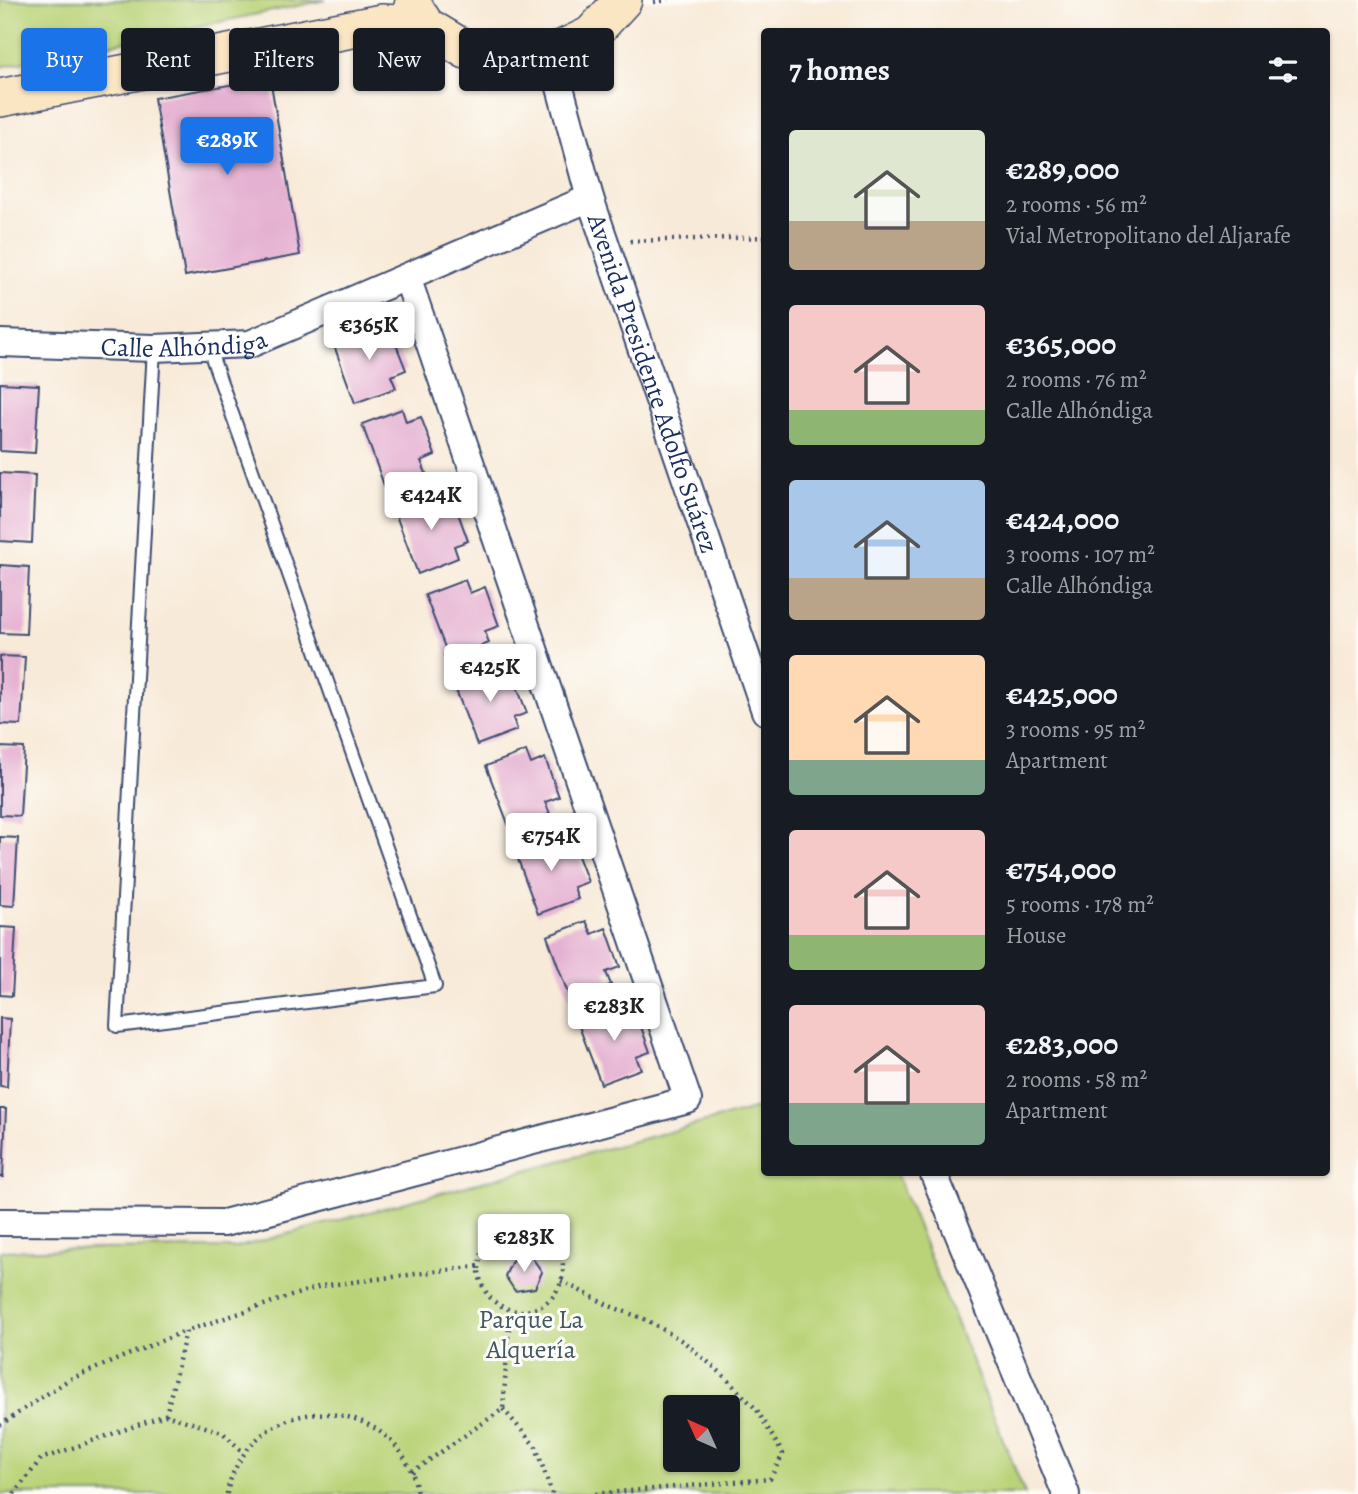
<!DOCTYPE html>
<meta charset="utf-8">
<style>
body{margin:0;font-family:Alegreya,serif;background:#242831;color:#f1f3f6;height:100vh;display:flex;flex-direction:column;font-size:26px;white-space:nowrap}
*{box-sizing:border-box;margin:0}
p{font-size:23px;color:#9ea1a6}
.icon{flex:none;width:38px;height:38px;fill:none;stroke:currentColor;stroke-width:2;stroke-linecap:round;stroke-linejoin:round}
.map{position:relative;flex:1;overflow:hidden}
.sheet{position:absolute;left:761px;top:28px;width:569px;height:1148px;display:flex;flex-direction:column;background:#171b24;border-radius:7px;box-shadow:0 2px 5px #0004}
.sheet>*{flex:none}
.top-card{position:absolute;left:21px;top:28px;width:635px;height:63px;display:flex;gap:14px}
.needle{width:46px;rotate:315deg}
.controls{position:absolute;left:663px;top:1395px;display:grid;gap:14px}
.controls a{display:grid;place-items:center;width:77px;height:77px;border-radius:7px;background:#171b24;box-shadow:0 2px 5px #0004;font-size:35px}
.price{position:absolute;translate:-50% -60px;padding:0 16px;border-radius:7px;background:#fff;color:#222;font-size:23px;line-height:46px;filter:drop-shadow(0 2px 4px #0008)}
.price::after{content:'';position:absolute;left:50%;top:42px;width:21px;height:16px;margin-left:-10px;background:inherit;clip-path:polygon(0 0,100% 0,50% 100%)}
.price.on{background:#1a73e8;color:#fff}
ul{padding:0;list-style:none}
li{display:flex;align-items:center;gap:21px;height:175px;padding:0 28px}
li span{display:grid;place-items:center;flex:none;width:196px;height:140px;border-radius:7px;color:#555}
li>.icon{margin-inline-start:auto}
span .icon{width:84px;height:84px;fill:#fffc;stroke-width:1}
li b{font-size:30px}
h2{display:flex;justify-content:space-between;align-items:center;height:84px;padding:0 28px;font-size:30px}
.chip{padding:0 24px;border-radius:7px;background:#171b24;box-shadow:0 2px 5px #0004;font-size:24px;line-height:63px}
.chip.on{background:#1a73e8;color:#fff}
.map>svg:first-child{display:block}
.green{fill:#bad378;stroke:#6a816b;stroke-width:2;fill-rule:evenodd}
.building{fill:#e5b1d2}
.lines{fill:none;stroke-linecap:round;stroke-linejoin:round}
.lane-casing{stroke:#3c4b70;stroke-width:16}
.street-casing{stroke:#3c4b70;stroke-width:30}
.secondary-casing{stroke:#3c4b70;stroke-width:40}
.path{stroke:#3c4b70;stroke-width:4.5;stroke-dasharray:2 5;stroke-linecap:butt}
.lane{stroke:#fff;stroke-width:12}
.street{stroke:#fff;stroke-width:26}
.secondary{stroke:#fbe6c4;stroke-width:37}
.labels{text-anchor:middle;stroke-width:6;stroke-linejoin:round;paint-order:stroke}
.street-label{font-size:26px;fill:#1b2f5e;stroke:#fdfcf7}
.park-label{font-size:26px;fill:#435864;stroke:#fdfcf7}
</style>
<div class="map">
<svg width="1358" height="1494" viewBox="0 0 1358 1494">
<rect width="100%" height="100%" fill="#fdfcf7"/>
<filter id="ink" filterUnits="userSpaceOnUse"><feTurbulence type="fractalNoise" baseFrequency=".0143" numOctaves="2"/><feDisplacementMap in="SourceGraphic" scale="14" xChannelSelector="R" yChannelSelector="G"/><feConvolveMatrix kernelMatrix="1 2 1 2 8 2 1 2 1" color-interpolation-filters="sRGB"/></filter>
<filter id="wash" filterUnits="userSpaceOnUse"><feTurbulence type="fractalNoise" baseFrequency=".00686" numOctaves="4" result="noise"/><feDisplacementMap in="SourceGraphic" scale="28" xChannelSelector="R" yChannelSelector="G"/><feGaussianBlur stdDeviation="1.57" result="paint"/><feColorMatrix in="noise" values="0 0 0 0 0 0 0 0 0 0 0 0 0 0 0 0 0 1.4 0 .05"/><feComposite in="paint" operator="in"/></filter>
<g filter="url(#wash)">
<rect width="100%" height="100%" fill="#f8ead8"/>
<!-- green -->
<path class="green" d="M0,0h326l-326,67z
M765,1106v66l131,1 129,321h-1025v-243l77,-2 158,-1zM676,1407h52v53h-52z"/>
<g id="blocks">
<!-- building -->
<path class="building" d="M270,78l30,177 -115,21 -31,-178z
M372,324l5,13 14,-5 15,38 -15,6 5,12 -41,15 -23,-63z
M0,383l39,2 -4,68 -35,-2z
M402,409l4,13 15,-5 14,38 -14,6 5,12 -41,15 -23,-64z
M0,473l35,2 -3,68 -32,-2z
M435,495l4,13 15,-6 14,39 -14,5 4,12 -40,16 -24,-64z
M0,565l29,2 -3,67 -26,-1z
M465,580l5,13 15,-6 14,39 -14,5 4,12 -40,15 -24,-63z
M0,656l25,1 -4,68 -21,-1z
M493,667l5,12 14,-5 15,39 -14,5 4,12 -40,15 -24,-63z
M0,747l24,1 -4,68 -20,-1z
M526,751l5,13 14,-6 14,39 -14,5 5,12 -40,15 -24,-63z
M554,836l5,13 14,-6 15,39 -14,5 4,12 -40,15 -23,-63z
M0,837l18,1 -4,68 -14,-1z
M586,921l6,13 14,-6 14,39 -14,5 5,13 -41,14 -23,-63z
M0,927l16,1 -4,68 -12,-1z
M617,1006l5,13 14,-6 14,39 -14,5 5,12 -40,15 -24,-63z
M0,1018l10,1 -3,68 -7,-1z
M0,1109h6l-3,68h-3z
M531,1256l11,16 -7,16 -20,3 -10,-15 8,-17z"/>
</g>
</g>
<g filter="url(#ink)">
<use href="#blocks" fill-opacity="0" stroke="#3c4b70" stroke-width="2"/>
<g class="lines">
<!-- lane casing -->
<g class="lane-casing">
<path id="lane" d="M154,348l-37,678 318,-40 -227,-640"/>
</g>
<!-- street casing -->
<g class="street-casing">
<g id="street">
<path id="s1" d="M551,54l39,144 175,513"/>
<path id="s2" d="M0,343l154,5 96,-4 340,-146"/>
<path d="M933,1172l133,322"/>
<path d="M0,1222l224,1 464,-123 -281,-823"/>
</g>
</g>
<!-- secondary casing -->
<g class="secondary-casing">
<path id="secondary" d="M413,6l13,20 40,24 39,8 46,-4 40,-19 32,-35
M0,98l382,-75 44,3"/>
</g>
<!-- path -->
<path class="path" d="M654,2l14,-2
M630,241l135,-4
M479 1269a42 42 0 1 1 84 0a42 42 0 1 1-84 0Z
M561,1281l49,25 37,14 37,22 36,30 37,38 26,44 -13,25 -176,15
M503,1409l33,38 16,47
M166,1415l20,-84 135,-45 158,-20
M0,1425l68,-45 117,-49
M412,1472l91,-63 7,-99
M14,1494l27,-35 125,-44 56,17 22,21
M227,1494c3,-20 14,-38 27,-52 47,-48 133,-33 158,31 3,6 4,14 5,21"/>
<!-- lane -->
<use href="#lane" class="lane"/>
<!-- street -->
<use href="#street" class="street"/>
<!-- secondary -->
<use href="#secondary" class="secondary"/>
</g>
</g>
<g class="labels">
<!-- street labels -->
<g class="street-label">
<text dy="9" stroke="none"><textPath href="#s2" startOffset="184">Calle Alhóndiga</textPath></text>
<text dy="9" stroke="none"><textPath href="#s1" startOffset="345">Avenida Presidente Adolfo Suárez</textPath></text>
</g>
<!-- park labels -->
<g class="park-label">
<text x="531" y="1328">Parque La<tspan x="531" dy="30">Alquería</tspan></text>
</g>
</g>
</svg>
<div class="controls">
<a><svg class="needle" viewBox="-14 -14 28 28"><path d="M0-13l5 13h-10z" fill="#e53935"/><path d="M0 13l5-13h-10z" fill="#9ea1a6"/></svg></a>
</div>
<b class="price on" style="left:227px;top:177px">€289K</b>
<b class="price" style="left:369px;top:362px">€365K</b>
<b class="price" style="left:431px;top:532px">€424K</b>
<b class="price" style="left:490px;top:704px">€425K</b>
<b class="price" style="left:551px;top:873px">€754K</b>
<b class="price" style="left:614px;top:1043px">€283K</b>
<b class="price" style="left:524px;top:1274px">€283K</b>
<div class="top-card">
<a class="chip on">Buy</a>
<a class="chip">Rent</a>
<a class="chip">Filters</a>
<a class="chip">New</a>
<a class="chip">Apartment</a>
</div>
<section class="sheet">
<h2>7 homes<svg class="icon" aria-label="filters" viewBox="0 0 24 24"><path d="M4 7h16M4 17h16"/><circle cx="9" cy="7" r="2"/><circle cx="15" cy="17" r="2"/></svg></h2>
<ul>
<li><span style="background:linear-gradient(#dfe7d0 65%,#b9a48a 0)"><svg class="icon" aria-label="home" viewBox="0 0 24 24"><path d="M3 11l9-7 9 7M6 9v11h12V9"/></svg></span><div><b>€289,000</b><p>2 rooms · 56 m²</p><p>Vial Metropolitano del Aljarafe</p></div></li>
<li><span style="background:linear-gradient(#f6c9c9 75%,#8fb573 0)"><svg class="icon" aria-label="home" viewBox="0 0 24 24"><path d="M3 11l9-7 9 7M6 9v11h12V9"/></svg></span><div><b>€365,000</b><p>2 rooms · 76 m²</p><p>Calle Alhóndiga</p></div></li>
<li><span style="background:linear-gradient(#a9c7e8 70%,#b9a48a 0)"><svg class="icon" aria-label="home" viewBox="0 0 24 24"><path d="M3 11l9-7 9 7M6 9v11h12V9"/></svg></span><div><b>€424,000</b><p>3 rooms · 107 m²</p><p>Calle Alhóndiga</p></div></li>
<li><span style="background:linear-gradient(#ffd9b3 75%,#7fa58c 0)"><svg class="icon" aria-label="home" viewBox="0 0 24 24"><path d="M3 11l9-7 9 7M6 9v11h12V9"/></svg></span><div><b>€425,000</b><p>3 rooms · 95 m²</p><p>Apartment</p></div></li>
<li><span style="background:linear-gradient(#f6c9c9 75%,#8fb573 0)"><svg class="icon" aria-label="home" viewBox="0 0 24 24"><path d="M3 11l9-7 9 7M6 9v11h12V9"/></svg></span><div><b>€754,000</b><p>5 rooms · 178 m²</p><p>House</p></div></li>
<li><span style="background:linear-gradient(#f6c9c9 70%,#7fa58c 0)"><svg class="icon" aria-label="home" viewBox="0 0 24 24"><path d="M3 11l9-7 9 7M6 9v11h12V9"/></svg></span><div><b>€283,000</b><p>2 rooms · 58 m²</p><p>Apartment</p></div></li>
</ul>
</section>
</div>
